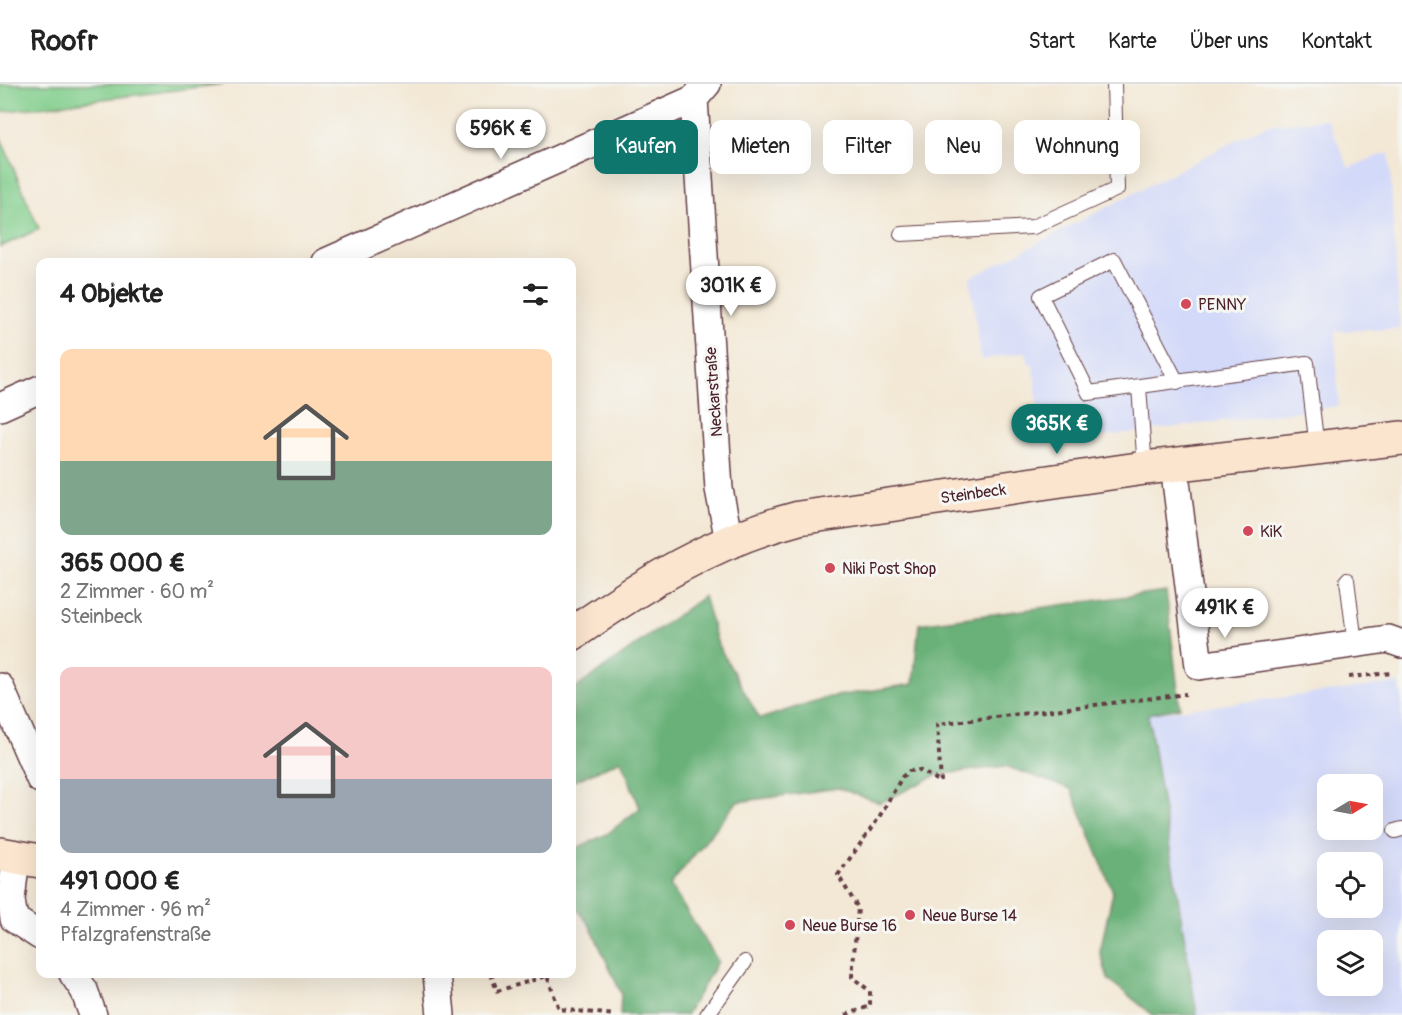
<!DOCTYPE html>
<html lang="de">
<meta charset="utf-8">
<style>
body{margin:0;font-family:Pangolin,sans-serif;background:#f6f6f6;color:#222;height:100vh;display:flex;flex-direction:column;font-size:22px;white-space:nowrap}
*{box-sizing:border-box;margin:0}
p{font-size:20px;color:#767676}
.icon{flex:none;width:33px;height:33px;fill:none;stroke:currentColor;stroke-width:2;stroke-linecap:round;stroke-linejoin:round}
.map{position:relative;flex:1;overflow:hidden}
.side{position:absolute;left:36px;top:174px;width:540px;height:720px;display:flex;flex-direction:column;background:#fff;border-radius:12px;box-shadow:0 6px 24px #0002}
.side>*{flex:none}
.top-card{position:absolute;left:594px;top:36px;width:570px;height:54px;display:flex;gap:12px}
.needle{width:39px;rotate:80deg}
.tools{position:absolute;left:1317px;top:690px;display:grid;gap:12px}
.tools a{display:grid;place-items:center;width:66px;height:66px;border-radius:12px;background:#fff;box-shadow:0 6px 24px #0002;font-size:30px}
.price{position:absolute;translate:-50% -51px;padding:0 14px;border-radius:21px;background:#fff;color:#222;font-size:20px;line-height:39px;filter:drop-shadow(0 2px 3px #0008)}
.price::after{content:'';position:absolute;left:50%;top:36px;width:18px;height:14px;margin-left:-9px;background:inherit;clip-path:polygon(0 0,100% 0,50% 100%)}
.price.active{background:#0f766e;color:#fff}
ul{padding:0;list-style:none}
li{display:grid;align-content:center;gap:12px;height:318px;padding:0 24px}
li span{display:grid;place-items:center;height:186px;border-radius:12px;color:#555}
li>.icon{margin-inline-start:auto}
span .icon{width:108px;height:108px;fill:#fffc;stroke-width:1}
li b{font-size:26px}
h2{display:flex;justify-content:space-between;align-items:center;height:72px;padding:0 24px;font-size:26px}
.chip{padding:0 21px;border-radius:12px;background:#fff;box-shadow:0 6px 24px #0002;font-size:21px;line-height:54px}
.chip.active{background:#0f766e;color:#fff}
header{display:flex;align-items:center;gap:36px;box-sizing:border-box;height:84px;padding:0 30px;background:#fff;border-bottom:2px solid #e0e0e0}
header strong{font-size:28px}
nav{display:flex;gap:33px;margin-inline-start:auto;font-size:21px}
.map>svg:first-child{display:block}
.built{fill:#d3d9f9;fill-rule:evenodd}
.green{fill:#82ce8d;stroke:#66765c;stroke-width:1.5}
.forest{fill:#69b178;stroke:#5a6852;stroke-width:1.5}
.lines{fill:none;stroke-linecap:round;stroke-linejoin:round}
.lane-casing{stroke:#633d44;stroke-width:16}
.street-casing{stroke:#633d44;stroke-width:30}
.secondary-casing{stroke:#633d44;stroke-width:36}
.path{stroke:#633d44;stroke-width:4;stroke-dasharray:4.5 4.5;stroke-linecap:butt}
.lane{stroke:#fff;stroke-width:14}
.street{stroke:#fff;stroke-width:27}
.secondary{stroke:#fbe5cf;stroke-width:33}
.poi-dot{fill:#d1495b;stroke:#f6f6f2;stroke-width:2}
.labels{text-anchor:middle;stroke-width:6;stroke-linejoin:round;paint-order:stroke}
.poi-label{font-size:16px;fill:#4a1f2b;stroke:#f6f6f2;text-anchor:start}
.street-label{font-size:16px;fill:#4a1f2b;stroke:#f6f6f2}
</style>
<header>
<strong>Roofr</strong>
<nav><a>Start</a><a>Karte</a><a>Über uns</a><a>Kontakt</a></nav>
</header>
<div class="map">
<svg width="1402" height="931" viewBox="0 0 1402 931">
<rect width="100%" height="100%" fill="#f6f6f2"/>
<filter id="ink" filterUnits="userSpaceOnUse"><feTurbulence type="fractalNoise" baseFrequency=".0167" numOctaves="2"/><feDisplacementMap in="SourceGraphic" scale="12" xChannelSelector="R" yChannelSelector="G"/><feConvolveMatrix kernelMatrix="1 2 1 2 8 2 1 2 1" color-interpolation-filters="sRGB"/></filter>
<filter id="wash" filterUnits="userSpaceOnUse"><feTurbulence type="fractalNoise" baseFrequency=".008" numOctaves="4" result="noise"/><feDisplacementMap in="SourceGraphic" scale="24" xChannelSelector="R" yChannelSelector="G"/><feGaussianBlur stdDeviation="1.35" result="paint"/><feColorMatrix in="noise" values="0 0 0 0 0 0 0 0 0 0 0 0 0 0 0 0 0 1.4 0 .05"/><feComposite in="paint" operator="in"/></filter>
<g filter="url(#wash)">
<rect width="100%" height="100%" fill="#f3e8d5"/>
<!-- built -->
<path class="built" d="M1327,35l22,49 26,-11 14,-4 11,176 -65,2 4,75 -296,38 -10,-80h-4l-3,-12 -45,8 -11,-82 296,-153z
M1398,599l4,11v321h-205l-49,-301zM1328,700h44v46h-44zM1328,778h44v46h-44zM1328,856h44v46h-44z"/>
<!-- green -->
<path class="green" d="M0,0h224l-224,28z
M0,52l39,93 -39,18z"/>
<!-- forest -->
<path class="forest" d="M1166,507l14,117 -32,6 49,301h-44l-45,-36 -8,-28 13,-59 -42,-103 -66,-23 -68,9 -57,28 -42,-15 -101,14 -67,83 48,76 -32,54h-66l1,-22 -31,-67 -18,-24v-52l35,-16 33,-26 -19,-48 -49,22v-91l132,-95 14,49 42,74 64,-21 89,-14 6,-60z"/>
</g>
<g filter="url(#ink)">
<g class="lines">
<!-- lane casing -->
<g class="lane-casing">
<path id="lane" d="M901,150l132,-7 84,-38 -3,-105
M1177,298l-63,-122 -73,36 48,97 218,-30 10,85
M1139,303l6,81
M1347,496l8,63
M1395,747l7,-2
M707,931l38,-53"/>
</g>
<!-- street casing -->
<g class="street-casing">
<path id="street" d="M694,15l25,390 10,52
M326,178l368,-163 13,-15
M0,323l40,-18
M1174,381l25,201 189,-27 14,5
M0,603l40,92
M16,773l-5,43 3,19 26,17
M73,890l11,16 9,25
M437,890l4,41"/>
</g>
<!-- secondary casing -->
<g class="secondary-casing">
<path id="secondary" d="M572,550c72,-50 141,-94 227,-116l346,-50 257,-30
M0,770l40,7"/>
</g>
<!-- path -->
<path class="path" d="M1349,593l43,-4
M941,698l-4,-58 249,-30
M491,890l6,17 50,-15 12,33 56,6
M846,931l24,-9v-15l-18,-14 6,-69 -20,-33 40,-56 24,-42 7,-6 10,-1 21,12"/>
<!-- lane -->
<use href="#lane" class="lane"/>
<!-- street -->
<use href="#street" class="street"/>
<!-- secondary -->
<use href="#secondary" class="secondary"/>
</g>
</g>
<!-- markers -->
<g class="poi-dot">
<circle cx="1186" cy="220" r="6"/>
<circle cx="1248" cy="447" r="6"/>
<circle cx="830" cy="484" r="6"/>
<circle cx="910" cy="831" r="6"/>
<circle cx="790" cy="841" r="6"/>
</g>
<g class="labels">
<!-- poi labels -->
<g class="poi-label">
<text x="1198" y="226">PENNY</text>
<text x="1260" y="453">KiK</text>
<text x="842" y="490">Niki Post Shop</text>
<text x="922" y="837">Neue Burse 14</text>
<text x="802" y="847">Neue Burse 16</text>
</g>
<!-- street labels -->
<g class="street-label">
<text transform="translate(713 308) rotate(-94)" y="6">Neckarstraße</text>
<text transform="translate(973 409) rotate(-8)" y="6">Steinbeck</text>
</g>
</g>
</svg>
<div class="tools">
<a><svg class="needle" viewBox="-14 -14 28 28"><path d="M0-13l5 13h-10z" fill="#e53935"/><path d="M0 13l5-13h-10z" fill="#767676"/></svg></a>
<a><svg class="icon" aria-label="locate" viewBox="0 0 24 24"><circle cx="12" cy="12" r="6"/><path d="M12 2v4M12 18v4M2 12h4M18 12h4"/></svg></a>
<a><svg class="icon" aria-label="layers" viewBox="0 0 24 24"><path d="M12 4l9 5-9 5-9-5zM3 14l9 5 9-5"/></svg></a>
</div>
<b class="price" style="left:501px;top:76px">596K €</b>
<b class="price" style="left:731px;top:233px">301K €</b>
<b class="price active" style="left:1057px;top:371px">365K €</b>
<b class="price" style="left:1225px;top:555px">491K €</b>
<div class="top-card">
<a class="chip active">Kaufen</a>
<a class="chip">Mieten</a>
<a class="chip">Filter</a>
<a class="chip">Neu</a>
<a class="chip">Wohnung</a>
</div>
<section class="side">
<h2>4 Objekte<svg class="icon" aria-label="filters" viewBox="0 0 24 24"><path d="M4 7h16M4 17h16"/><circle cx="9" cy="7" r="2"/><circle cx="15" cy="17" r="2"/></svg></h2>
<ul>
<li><span style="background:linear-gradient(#ffd9b3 60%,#7fa58c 0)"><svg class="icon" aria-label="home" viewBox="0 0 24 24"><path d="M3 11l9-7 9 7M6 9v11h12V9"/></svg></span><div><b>365 000 €</b><p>2 Zimmer · 60 m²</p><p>Steinbeck</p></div></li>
<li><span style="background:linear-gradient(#f6c9c9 60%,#9aa5b1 0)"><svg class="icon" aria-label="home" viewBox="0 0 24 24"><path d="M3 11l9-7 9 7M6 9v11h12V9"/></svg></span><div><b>491 000 €</b><p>4 Zimmer · 96 m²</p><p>Pfalzgrafenstraße</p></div></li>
</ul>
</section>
</div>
